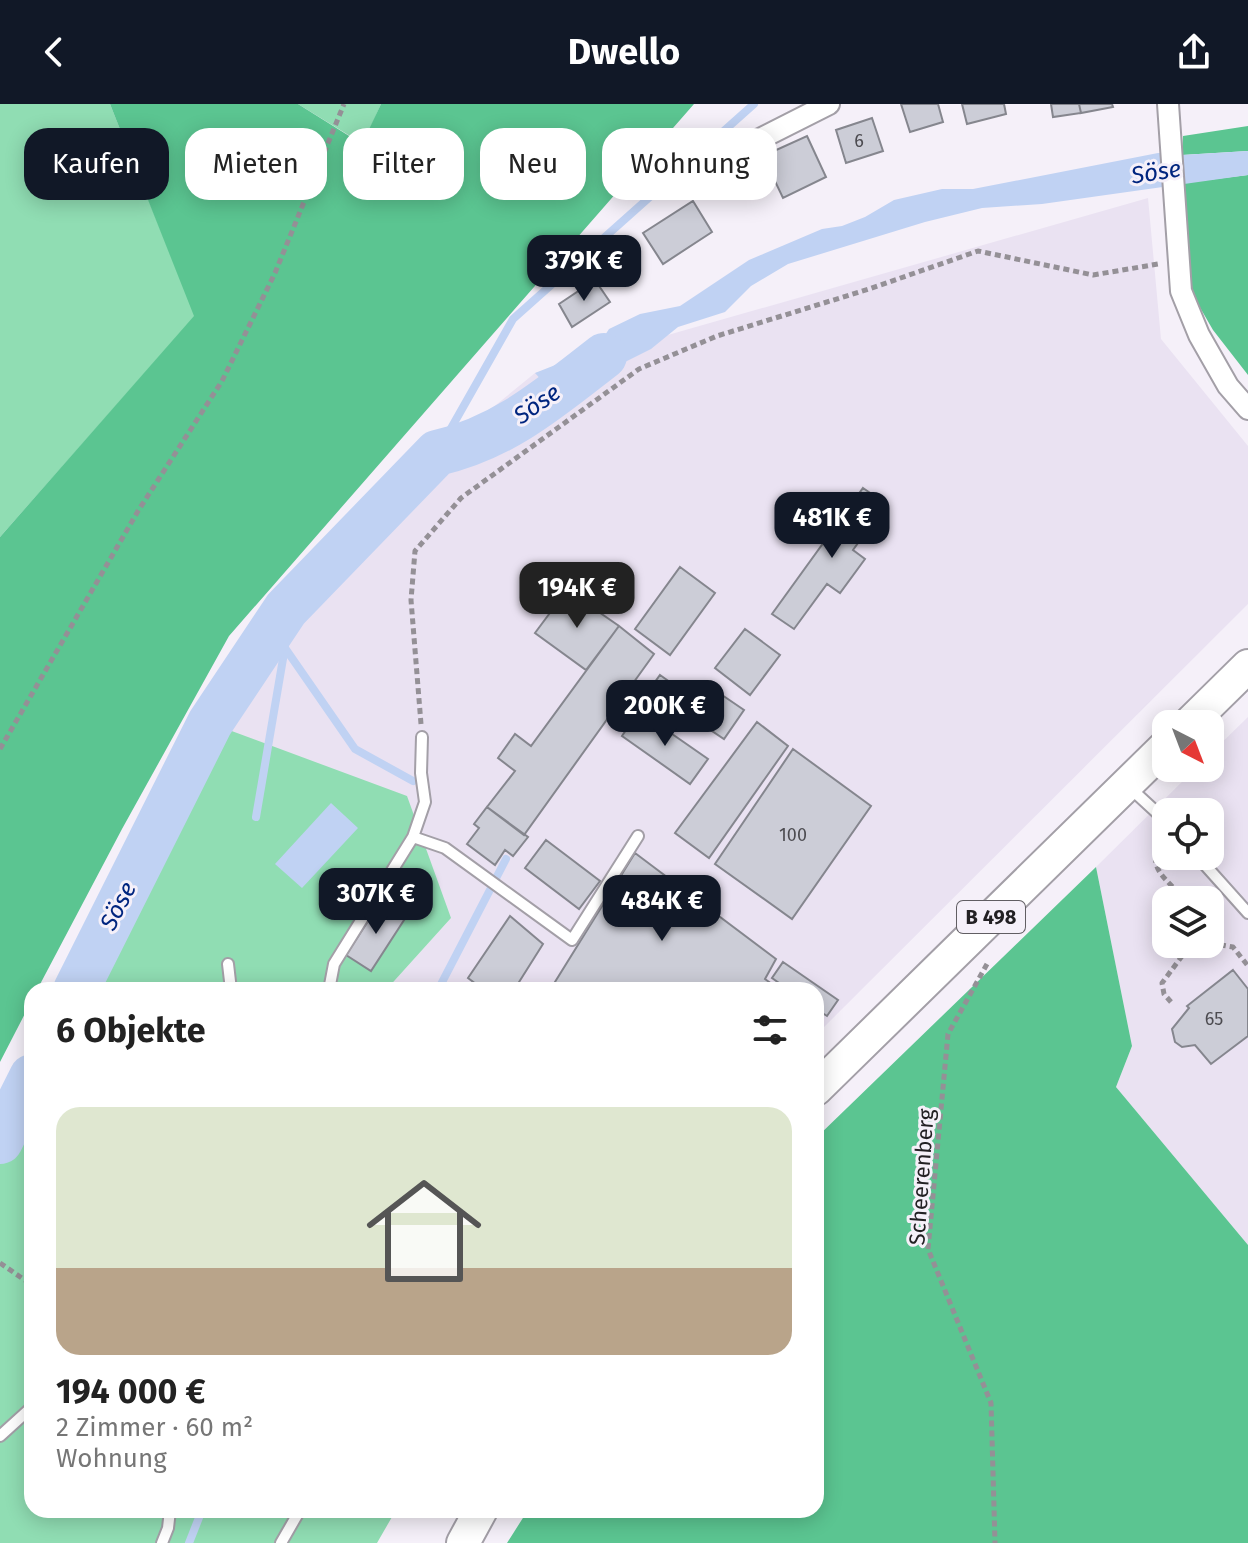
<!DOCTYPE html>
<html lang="de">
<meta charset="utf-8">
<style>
body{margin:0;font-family:"Fira Sans",sans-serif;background:#f2f2f2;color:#222;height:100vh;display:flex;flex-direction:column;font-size:30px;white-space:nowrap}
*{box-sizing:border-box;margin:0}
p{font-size:26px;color:#767676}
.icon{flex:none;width:44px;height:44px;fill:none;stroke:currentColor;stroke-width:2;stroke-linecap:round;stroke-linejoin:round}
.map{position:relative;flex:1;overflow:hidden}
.side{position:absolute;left:24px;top:878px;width:800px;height:536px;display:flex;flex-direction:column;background:#fff;border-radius:24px;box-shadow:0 4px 20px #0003}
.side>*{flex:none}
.hud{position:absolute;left:24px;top:24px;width:800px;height:72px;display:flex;gap:16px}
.needle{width:52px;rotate:138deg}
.tools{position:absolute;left:1152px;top:606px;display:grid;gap:16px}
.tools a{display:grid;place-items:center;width:72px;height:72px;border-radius:16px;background:#fff;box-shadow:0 4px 20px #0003;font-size:40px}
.price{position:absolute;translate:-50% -68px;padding:0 18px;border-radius:16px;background:#111827;color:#fff;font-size:26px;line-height:52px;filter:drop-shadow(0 2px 4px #0008)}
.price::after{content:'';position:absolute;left:50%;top:48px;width:24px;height:18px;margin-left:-12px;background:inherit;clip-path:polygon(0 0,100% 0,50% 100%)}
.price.current{background:#222;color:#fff}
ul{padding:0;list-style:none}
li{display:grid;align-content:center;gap:16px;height:424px;padding:0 32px}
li+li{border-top:2px solid #e0e0e0}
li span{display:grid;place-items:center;height:248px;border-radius:24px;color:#555}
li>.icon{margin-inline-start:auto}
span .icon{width:144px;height:144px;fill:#fffc;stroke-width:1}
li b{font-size:34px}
h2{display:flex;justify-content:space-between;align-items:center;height:96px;padding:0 32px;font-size:34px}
.tag{padding:0 28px;border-radius:24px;background:#fff;box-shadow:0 4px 20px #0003;font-size:28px;line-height:72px}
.tag.current{background:#111827;color:#fff}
header{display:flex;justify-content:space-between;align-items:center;height:104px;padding:0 32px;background:#111827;color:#fff;font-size:36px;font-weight:700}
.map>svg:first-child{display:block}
.built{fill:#eae2f2;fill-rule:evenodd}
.green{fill:#90ddb3}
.forest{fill:#5bc591}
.water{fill:#c0d2f3}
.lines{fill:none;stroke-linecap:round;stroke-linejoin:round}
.stream{stroke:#c0d2f3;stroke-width:8}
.river{stroke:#c0d2f3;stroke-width:46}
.building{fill:#cccdd7;stroke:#85868e;stroke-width:2}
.service-casing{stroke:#a39fa7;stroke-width:14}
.minor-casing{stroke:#a39fa7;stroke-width:24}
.primary-casing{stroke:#a39fa7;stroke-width:36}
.path{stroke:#949096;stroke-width:5;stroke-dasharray:6 4;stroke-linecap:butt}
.service{stroke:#fff;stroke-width:10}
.minor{stroke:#fff;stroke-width:20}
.primary{stroke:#fff;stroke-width:32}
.labels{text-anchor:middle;stroke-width:6;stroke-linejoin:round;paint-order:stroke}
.number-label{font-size:18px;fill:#4c4b50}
.shield{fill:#f5f0f9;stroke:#615e63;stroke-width:2}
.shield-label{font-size:20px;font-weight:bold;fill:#222023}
.street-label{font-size:22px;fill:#222023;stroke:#f5f0f9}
.water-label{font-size:24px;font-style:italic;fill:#00257f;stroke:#f5f0f9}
</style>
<header><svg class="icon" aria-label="back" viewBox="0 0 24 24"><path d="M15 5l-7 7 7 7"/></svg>Dwello<svg class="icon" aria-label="share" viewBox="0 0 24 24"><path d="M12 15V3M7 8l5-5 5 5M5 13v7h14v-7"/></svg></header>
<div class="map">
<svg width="1248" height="1439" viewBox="0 0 1248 1439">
<rect width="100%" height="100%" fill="#f5f0f9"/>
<!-- built -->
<path class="built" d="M1148,94l13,141 87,107v158l-432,431v-45h-430l65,-72 -241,-195 76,-114 151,-156 98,-80z
M1248,613v528l-132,-158 16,-41 -36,-179 100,-99h14v-14zM1166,708h44v44h-44zM1166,796h44v44h-44z"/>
<!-- green -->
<path class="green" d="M0,0h110l85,212 -195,221z
M298,0h83l-18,40z
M210,619l197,73 44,122 -65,72h-306z
M32,984v422h364l-19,33h-377v-391z"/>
<!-- forest -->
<path class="forest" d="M110,0h188l64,40 19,-40h313l-465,532 -107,193 -85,161h-5v10l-32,62v-525l194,-221z
M1248,22v25l-66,4 1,-19z
M1248,71v200l-35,-45 -22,-38 -8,-109z
M1096,763l36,179 -16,41 132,158v298h-741l21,-33h288v-372z"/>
<!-- water -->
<path class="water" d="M1248,47v24l-206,29 -60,4 -57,14 -137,42 -37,22 -26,26 -47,15 -27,22 -42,21 -43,37 -31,-34 61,-24 13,-20 31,-15 40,-8 69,-46 73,-31 20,-3 23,-9 29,-17 48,-11h31l185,-36 24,2z
M331,699l27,25 -56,60 -27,-24z"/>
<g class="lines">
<!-- stream -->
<path class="stream" d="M437,349l76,-134 241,-215
M285,544l70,101 58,32
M256,713l29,-170 1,-38
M438,886l68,-131
M189,1439l13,-33"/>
<!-- river -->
<path class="river" d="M76,886l134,-267 76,-114 151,-156c67,-15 114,-56 167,-97
M0,1037l32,-64"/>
</g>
<!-- building -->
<path class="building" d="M901,0h37l5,18 -33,10z
M962,0h42l2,10 -39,10z
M1051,0h28l2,9 -28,4z
M1079,0h33l1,3 -32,6z
M872,14l11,33 -37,12 -10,-33z
M807,32l19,41 -43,21 -20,-42z
M693,97l19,31 -49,32 -20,-31z
M595,176l15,22 -38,25 -13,-23z
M863,384l23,16 -33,46 12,9 -25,34 -13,-9 -33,45 -22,-15z
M680,463l35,26 -45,62 -35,-26z
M567,486l52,36 -33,44 -51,-37z
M619,522l35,28 -130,181 -37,-28 28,-36 -17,-13 17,-24 16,12z
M745,525l35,26 -30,40 -35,-27z
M660,571l45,32 -13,18 -45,-32z
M722,591l22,15 -20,29 -21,-14z
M639,607l69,48 -18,25 -68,-48z
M757,618l31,24 -79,112 -34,-25z
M793,645l78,57 -79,113 -77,-55z
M487,703l41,30 -15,19 -8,-6 -10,15 -28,-21 12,-16 -5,-4z
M546,736l54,41 -21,28 -54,-41z
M635,749l141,106 -11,20 15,11h-230z
M381,797l25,16 -35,54 -25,-16z
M510,812l33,28 -29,46h-30l-16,-12z
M783,858l55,38 -11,16 -11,-7v-19h-27l-17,-12z
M1233,866l15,19v47l-37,28 -16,-19 -13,2 -7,-5 -3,-13 17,-21 -2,-2z"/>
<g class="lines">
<!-- service casing -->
<g class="service-casing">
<path id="service" d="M1128,682l38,35
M413,733l32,11 127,92 66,-104
M1197,752l51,57
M228,860l3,26
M329,886l5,-26 79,-127 12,-35 -4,-29 1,-36
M0,1332l32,-29
M162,1439l6,-15 2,-18
M281,1439l19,-33"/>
</g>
<!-- minor casing -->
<g class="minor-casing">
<path id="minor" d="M1168,0l13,187 18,44 29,51 20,23
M746,42l83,-42"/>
</g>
<!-- primary casing -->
<g class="primary-casing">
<path id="primary" d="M1189,620l59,-58
M816,985l350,-343
M463,1439l18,-33"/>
</g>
<!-- path -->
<path class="path" d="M421,620l-10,-124 4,-49 46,-53 178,-129 78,-33 152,-47 109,-38 115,24 65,-11
M0,645l138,-238 84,-130 53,-108 69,-169
M1160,733c-13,35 4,37 24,63
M1210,839l23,4 15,19
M987,860l-39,70 -20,215 63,154 4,140
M1171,898l-7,-8 -2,-11 29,-39
M0,1159l32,22"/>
<!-- service -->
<use href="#service" class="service"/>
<!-- minor -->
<use href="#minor" class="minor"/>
<!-- primary -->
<use href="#primary" class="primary"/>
</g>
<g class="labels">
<!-- number labels -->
<g class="number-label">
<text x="859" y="43">6</text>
<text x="793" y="737">100</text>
<text x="1214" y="921">65</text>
</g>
<!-- shield labels -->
<rect class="shield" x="957" y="797" width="68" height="32" rx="6"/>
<g class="shield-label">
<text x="991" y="820">B 498</text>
</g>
<!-- street labels -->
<g class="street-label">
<text transform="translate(921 1073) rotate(-86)" y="8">Scheerenberg</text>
</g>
<!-- water labels -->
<g class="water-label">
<text transform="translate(1156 68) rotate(-9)" y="8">Söse</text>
<text transform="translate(537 300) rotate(-35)" y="8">Söse</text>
<text transform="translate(118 802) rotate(-63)" y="8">Söse</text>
</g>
</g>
</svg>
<div class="tools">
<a><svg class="needle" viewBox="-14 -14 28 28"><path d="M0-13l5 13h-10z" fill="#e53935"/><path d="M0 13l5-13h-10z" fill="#767676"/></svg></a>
<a><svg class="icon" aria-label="locate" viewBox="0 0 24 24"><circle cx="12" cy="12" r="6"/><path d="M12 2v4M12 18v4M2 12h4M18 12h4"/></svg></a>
<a><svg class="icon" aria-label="layers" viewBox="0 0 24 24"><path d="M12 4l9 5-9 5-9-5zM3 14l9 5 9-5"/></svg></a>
</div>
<b class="price" style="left:584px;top:199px">379K €</b>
<b class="price" style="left:832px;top:456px">481K €</b>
<b class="price current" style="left:577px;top:526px">194K €</b>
<b class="price" style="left:665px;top:644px">200K €</b>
<b class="price" style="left:376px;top:832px">307K €</b>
<b class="price" style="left:662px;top:839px">484K €</b>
<div class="hud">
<a class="tag current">Kaufen</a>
<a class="tag">Mieten</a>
<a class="tag">Filter</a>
<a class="tag">Neu</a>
<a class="tag">Wohnung</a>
</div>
<section class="side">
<h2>6 Objekte<svg class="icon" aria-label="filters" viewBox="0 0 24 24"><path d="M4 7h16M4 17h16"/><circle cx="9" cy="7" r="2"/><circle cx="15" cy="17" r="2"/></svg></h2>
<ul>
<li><span style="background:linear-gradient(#dfe7d0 65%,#b9a48a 0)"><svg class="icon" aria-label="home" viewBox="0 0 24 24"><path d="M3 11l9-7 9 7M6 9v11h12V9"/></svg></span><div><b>194 000 €</b><p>2 Zimmer · 60 m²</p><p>Wohnung</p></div></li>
</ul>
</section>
</div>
